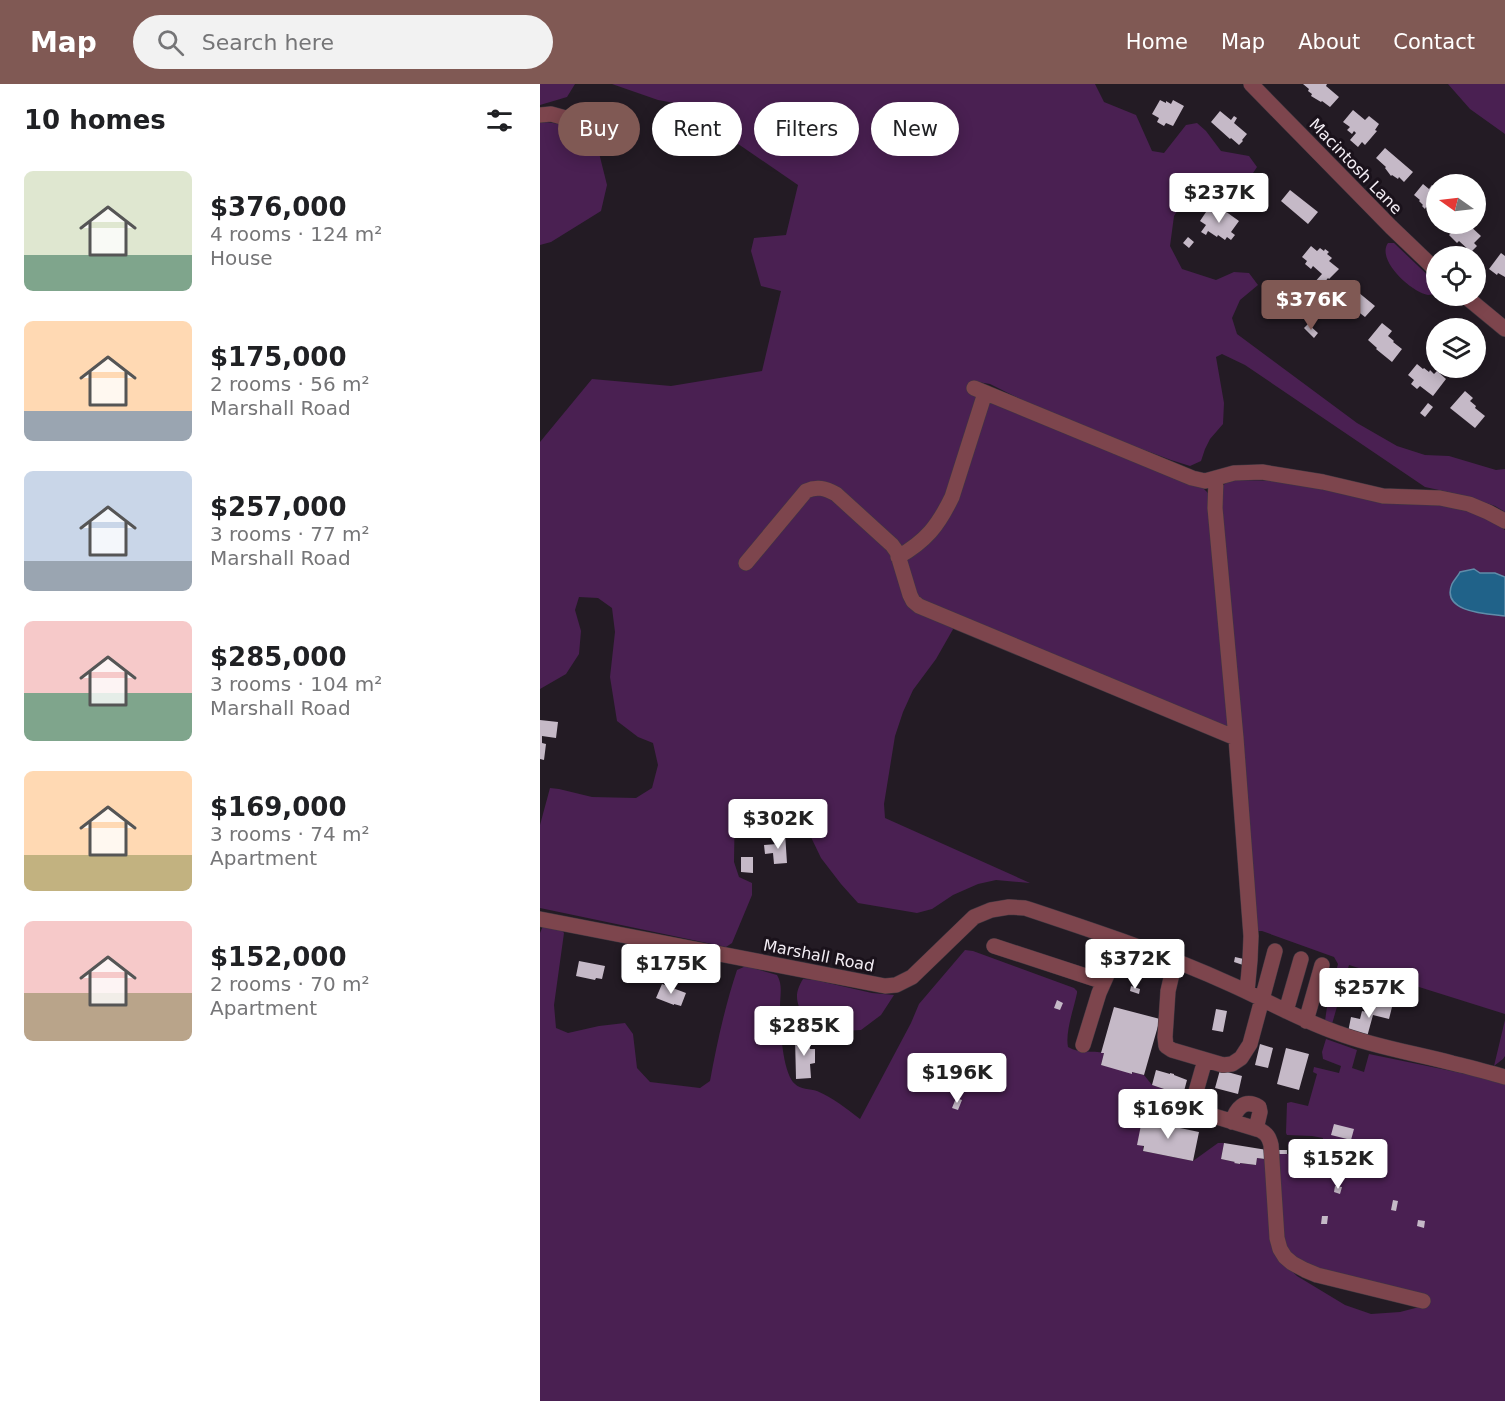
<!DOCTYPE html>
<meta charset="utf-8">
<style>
body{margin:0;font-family:"DejaVu Sans",sans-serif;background:#f2f2f2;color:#202124;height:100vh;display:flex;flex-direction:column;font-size:22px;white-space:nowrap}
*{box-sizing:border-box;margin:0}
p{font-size:20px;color:#757577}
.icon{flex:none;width:33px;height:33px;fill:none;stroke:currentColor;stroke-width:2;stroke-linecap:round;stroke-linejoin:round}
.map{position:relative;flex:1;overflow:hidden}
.side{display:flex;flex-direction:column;background:#fff;width:540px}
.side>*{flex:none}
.top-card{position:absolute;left:18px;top:18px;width:570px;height:54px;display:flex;gap:12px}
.needle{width:39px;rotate:284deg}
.fabs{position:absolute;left:886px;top:90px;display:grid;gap:12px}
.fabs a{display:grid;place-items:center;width:60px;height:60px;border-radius:50%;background:#fff;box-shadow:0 3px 15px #0003;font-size:30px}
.price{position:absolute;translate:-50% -51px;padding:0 14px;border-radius:6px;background:#fff;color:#222;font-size:20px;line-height:39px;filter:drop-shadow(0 2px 3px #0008)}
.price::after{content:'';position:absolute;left:50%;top:36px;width:18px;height:14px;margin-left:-9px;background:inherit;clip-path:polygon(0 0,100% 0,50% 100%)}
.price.on{background:#805954;color:#fff}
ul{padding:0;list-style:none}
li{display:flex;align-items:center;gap:18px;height:150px;padding:0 24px}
li span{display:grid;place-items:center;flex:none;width:168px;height:120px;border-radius:9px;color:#555}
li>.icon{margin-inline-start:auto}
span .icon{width:72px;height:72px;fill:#fffc;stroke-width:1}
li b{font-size:26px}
h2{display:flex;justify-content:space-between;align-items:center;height:72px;padding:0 24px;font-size:26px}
.pill{padding:0 21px;border-radius:27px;background:#fff;box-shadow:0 3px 15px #0003;font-size:21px;line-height:54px}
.pill.on{background:#805954;color:#fff}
header{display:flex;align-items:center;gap:36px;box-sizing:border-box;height:84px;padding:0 30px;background:#805954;color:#fff}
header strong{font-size:28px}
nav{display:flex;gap:33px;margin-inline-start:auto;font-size:21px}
.search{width:420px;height:54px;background:#f2f2f2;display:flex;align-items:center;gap:15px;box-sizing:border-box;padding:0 21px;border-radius:33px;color:#757577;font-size:22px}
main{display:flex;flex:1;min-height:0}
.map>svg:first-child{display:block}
.green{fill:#4a2052}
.water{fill:#206289;stroke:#5f8ca9;stroke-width:1.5}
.building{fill:#c5b9c7}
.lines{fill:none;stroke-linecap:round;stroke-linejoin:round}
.minor-casing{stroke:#403841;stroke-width:16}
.minor{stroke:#7d454d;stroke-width:15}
.labels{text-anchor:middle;stroke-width:6;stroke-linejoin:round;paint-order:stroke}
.street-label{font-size:16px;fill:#f3edf4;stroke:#1a121b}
</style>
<header>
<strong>Map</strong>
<div class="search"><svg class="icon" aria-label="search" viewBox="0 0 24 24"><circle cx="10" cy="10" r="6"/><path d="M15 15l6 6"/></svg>Search here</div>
<nav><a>Home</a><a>Map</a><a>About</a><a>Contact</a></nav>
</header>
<main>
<section class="side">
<h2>10 homes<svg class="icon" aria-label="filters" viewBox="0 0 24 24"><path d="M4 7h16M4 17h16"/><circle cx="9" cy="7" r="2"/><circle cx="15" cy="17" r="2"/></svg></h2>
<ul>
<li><span style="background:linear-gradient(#dfe7d0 70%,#7fa58c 0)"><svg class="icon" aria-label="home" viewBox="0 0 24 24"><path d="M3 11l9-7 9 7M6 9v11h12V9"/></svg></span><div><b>$376,000</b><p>4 rooms · 124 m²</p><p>House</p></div></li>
<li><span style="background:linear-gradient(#ffd9b3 75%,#9aa5b1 0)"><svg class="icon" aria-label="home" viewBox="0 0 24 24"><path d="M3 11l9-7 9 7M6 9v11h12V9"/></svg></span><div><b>$175,000</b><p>2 rooms · 56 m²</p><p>Marshall Road</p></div></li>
<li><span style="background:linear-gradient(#c9d6e8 75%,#9aa5b1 0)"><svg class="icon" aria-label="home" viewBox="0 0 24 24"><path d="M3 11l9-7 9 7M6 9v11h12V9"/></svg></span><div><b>$257,000</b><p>3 rooms · 77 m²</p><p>Marshall Road</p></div></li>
<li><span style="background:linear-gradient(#f6c9c9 60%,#7fa58c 0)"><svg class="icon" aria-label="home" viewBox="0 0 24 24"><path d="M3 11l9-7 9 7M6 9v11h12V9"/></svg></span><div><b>$285,000</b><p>3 rooms · 104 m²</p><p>Marshall Road</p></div></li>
<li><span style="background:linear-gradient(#ffd9b3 70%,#c2b280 0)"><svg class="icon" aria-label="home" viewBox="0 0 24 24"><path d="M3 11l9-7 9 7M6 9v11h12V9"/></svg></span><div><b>$169,000</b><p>3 rooms · 74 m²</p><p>Apartment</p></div></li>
<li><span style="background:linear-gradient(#f6c9c9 60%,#b9a48a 0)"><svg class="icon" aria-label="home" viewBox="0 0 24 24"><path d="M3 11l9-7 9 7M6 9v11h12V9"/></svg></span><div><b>$152,000</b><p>2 rooms · 70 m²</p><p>Apartment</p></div></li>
</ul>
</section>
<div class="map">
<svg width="965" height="1317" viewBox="0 0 965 1317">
<rect width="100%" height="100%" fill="#231b24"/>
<!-- green -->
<path class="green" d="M0,0h35l-8,13 -27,8z
M72,0h483l9,18 32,13 16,36 12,2 22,-28 11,-2 9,8 15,20 28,5 8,11 -6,9 -38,6 -22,7 -17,27 -4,30 12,23 34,11 18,-8 15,1 9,12 -18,15 -8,18 5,16 120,89 40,23 28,9 24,1 47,14 9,-1v43l-10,-6 -33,-11 -37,-8 -180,-122 -23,-11 -6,3 8,46 -1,21 -13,15 -5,10 -4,12 -11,5 -19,-6 -115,-43 -66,-33 -12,-2 223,104 7,7 23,243 -275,-112 -20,35 -23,31 -10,22 -8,24 -11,68 1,14 145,65 -34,-3 -18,4 -25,11 -21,14 -15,4 -59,-10 -17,-19 -20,-26 -12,-25 -10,-10 -64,-24 -1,63 5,15 13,6v12l-20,48 -6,4 -186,-39v-83l10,-37 9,1 33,8 44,1 16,-10 6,-23 -5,-22 -15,-6 -21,-16 -7,-44 5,-45 -3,-24 -14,-10 -19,-1 -4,13 6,21 -2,23 -13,20 -26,15v-247l52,-63 79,7 91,-15 19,-80 -20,-5 -10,-35 3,-13 32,-3 12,-50 -118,-81 -22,-4z
M908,0h57v50l-35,-25z
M6,38l20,3 32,24 9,36 -6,26 -50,31 -11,3v-122z
M848,159h6l43,41v10c-3,0 -6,1 -9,1 -17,-3 -52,-35 -40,-52z
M696,396l52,1 153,24 41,10 23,15v484l-156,-49 -17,59 -7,-3 3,-21 10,-36 -4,-7 -72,-26h-12l-31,-433c3,-13 4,-16 17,-18z
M3,842l17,2 4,5 -10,72 2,23 12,5 31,-7 26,-3 8,11 4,34 13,14 50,6 10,-7c7,-38 15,-75 27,-111l9,-4 31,9c6,10 3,20 3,32 0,17 2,66 15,77 5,5 15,5 22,7 16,7 29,17 43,28l51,-96 8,-19 46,-54 8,1 101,37 3,3v2c-3,15 -12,39 -9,54 12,7 24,3 36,6l-3,12 43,10 8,10 12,4 -10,33 -12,-2 1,31 50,10 25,-18h6l-3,16 14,3v1l5,1v-1l16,2 1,-7 8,1 18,103 14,14 48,29 26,9 29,-2 23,-6 -118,-40 -20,-19 -8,-93h12l-1,-12c11,-3 23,0 34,2l1,-6 -11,-2 -25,-1 -1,-2 1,-30 4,-1 17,4 9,-32 -4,-2 1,-5 25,6 2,-7 -18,-7 -1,-7 4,-13 31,11 -5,18 12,4 5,-18 136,28v319h-965v-468z
M263,895l12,1 57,13 22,2 -13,20 -20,15 -21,1 -15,-8 -22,-7c-7,-15 -9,-22 0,-37z
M965,936v36l-2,3 -9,7z"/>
<!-- water -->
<path class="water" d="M934,485l6,4h15l10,4v39c-16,-2 -65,-3 -53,-32 2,-4 6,-8 8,-12z"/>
<!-- building -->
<path class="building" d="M763,0h24l-1,2 13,11 -9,10 -8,-6 -1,1 -10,-6 1,-2 -4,-3 1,-2z
M620,16l6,3v-2l5,3 2,-4 11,6 -11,20 -7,-3 -2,3 -7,-4 2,-4 -7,-4z
M813,26l12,10 4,-4 10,8 -4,6 2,1 -12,14 -3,-3 -4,5 -8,-7 6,-7 -2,-2 -2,3 -5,-4 3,-3 -7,-5z
M680,27l11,9 3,-4 3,2 -3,5 13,11 -5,6 1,1 -4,4 -8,-7 -1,1 -19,-17z
M845,64l28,24 -9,10 -5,-5 -1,2 -6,-4 -1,1 -6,-8 1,-1 -10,-9z
M883,100l6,5 3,-4 5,3v26l-4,-3 -1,1 -6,-5 -1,2 -3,-3 1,-1 -4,-4 1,-1 -6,-5z
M750,106l28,22 -10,12 -27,-23z
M668,125l13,7 4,-5 14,10 -8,11 4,3 -4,5 -4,-3 -2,3 -7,-5 -1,2 -9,-6 -2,4 -5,-3 5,-7 -6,-4z
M920,140h8l13,12 -7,7 3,3 -6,6 -12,-11 -2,2 -8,-8z
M648,153l6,5 -5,6 -6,-5z
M771,162l6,5 3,-3 4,3 1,-2 4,3 -2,2 5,4 -3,3 10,8 -10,10 -1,-1 -9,11 -6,-5 9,-10 -9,-8 -2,3 -6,-5 2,-3 -5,-4z
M961,169l4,3v21l-7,-4 -1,2 -8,-6z
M807,199l28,23 -10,11 -17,-13 -1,2 -5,-3 2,-3 -6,-5z
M842,239l10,8 -4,5 6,5 -1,1 9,7 -10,13 -16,-13 1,-1 -9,-8z
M768,240l10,9 -4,5 -10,-10z
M877,280l6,5 1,-1 5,4 1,-2 4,4 3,-3 9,8 -13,17 -13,-10 -3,3 -6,-5 3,-4 -6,-5z
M925,307l8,7 -3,3 6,5 -1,2 10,8 -10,12 -25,-20z
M888,319l5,4 -8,10 -5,-4z
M0,636l18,2 -2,16 -14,-2v7l4,1 -2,16 -4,-1z
M226,727h8v6l-7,1z
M245,749l2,30 -13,1 -1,-11 -8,1 -1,-9 13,-1 -1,-10z
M201,773h12v16l-12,-1z
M695,873l13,3 -2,6 -12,-4z
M39,877l26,5 -3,13 -6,-1 -1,2 -19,-4z
M122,900l24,9 -5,13 -7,-2v1l-18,-7z
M591,902l9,3 -1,5 -9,-3z
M517,916l6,3 -3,7 -6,-2z
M835,916l6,1 -1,3 12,3 -3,12 -16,-4 -6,22 -19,-5 3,-15 9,2 2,-8 10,2z
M574,923l46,12 -16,56 -12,-3v2l-31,-9 3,-12h-3z
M676,925l11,2 -4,21 -11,-2z
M269,952l1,13h5v14l-5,1 1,14 -15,1 -1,-42z
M720,960l13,4 -5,20 -13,-3z
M746,964l23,6 -10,36 -22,-6z
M616,986l14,4v-1l4,1v1l13,5 -4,15 3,1 -7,25 -4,-2 -1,2 -18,-5 8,-27 -12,-4z
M680,986l22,6 -4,18 -23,-6z
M416,1014l6,2 -4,10 -6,-2z
M602,1036l57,12 -6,29 -50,-10 1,-5 -7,-1z
M794,1040l20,5 -3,11 -20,-5z
M684,1059l43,7 -2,9 -8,-1 -1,7 -16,-2v1l-6,-1 1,-1 -14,-3z
M737,1066h10v4h-10z
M795,1102l7,1 -2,7 -6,-2z
M853,1116l5,1 -2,10 -5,-1z
M782,1132h6l-1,8h-6z
M878,1136l7,1 -1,7 -7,-2z"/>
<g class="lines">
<!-- minor casing -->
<g class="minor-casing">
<path id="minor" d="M711,0l140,143 46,44
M0,31l11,-1 29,8
M925,212l40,33
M434,304l218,90 13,3 29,-8 28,-1 61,10 60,14 57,2 29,6 19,8 17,9
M676,395l-1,29 21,230 15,198 -1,24 -3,32
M358,473c28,-16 40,-31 54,-60l33,-104
M206,479l60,-72c11,-5 19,-3 30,3l56,51 5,7 13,43 3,6 6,5 317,132
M0,835l345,67 11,-1 16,-8 62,-60 17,-7 18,-3 16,1c69,23 139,46 205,76 36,16 70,36 108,49 37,14 76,20 114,30 18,4 35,9 53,14
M454,862l110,36
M635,877l-7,30 -3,46 1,9 6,4 51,15 9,-1 9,-6 9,-14 25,-93
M746,927l15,-52
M766,937l16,-56
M543,961l16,-52 23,-52
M665,976l-12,42 1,8 66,20c7,4 9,7 11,15l6,93 3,11 5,8 7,6 13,7 12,5 106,26
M692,1038c4,-13 12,-24 27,-15l1,5 -4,17"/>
</g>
<!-- minor -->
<use href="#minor" class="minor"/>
</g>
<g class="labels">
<!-- street labels -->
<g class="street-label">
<text transform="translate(816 82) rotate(46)" y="6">Macintosh Lane</text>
<text transform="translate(279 871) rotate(11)" y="6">Marshall Road</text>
</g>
</g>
</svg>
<div class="fabs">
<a><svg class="needle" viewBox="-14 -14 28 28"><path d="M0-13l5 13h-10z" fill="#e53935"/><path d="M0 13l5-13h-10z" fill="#757577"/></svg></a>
<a><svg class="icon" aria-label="locate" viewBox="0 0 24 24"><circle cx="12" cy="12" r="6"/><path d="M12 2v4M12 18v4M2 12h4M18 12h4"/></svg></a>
<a><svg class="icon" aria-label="layers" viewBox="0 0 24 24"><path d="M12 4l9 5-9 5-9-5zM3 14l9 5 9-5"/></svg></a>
</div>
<b class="price" style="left:679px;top:140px">$237K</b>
<b class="price on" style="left:771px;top:247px">$376K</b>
<b class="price" style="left:238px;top:766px">$302K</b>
<b class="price" style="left:595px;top:906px">$372K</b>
<b class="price" style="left:131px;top:911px">$175K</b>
<b class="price" style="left:829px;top:935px">$257K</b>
<b class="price" style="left:264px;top:973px">$285K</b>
<b class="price" style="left:417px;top:1020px">$196K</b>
<b class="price" style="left:628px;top:1056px">$169K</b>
<b class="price" style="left:798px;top:1106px">$152K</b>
<div class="top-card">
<a class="pill on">Buy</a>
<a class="pill">Rent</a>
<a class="pill">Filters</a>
<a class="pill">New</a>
</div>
</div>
</main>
